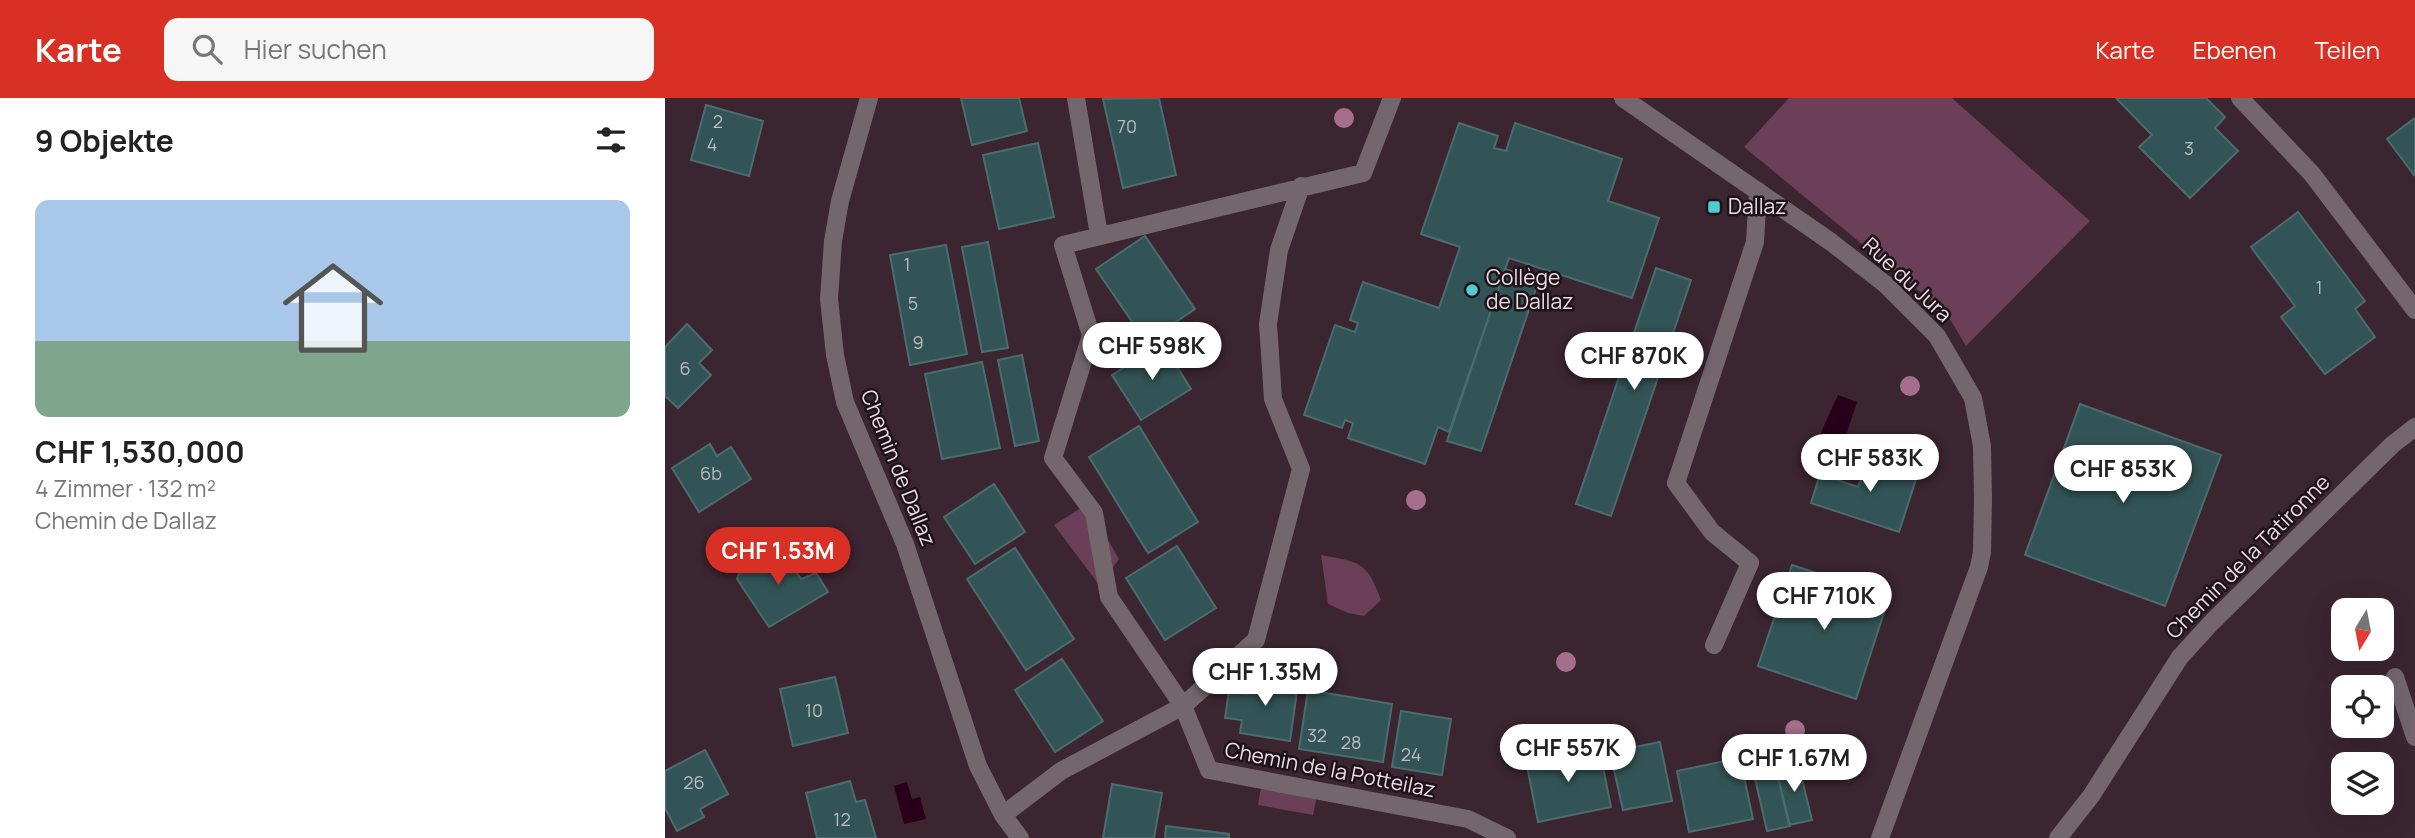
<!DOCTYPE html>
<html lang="de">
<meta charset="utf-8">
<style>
body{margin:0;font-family:Manrope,sans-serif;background:#f6f6f6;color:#222;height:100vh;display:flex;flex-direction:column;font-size:26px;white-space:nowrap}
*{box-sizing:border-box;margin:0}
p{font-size:23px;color:#767676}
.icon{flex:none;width:38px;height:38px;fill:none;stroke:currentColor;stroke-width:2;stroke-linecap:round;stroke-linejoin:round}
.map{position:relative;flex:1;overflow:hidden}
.panel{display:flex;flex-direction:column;background:#fff;width:665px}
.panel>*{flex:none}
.needle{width:46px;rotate:190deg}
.controls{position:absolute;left:1666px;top:500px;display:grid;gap:14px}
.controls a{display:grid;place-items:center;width:63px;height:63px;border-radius:14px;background:#fff;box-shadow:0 7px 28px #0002;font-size:35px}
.price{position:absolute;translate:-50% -60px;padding:0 16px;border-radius:24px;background:#fff;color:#222;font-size:23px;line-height:46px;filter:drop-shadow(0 2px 4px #0008)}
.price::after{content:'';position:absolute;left:50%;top:42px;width:21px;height:16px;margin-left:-10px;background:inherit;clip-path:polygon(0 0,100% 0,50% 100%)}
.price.current{background:#d93025;color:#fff}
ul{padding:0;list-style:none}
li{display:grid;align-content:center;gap:14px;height:371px;padding:0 35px}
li+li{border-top:2px solid #e0e0e0}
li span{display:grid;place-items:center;height:217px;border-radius:14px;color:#555}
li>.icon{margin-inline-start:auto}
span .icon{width:126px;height:126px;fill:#fffc;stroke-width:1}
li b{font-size:30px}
h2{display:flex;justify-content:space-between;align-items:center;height:84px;padding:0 35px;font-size:30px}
header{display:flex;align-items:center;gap:42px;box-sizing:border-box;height:98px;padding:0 35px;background:#d93025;color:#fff}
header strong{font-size:33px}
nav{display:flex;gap:38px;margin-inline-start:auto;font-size:24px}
.search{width:490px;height:63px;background:#f6f6f6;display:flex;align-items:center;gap:18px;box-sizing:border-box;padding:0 24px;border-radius:14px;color:#767676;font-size:26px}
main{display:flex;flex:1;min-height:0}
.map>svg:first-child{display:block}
.green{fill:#6a3f57}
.water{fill:#28001a}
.building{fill:#335456;stroke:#4b6c6e;stroke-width:2}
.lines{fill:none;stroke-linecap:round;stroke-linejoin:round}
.minor{stroke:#73676d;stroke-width:18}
.tree{fill:#a46e8c}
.poi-dot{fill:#51ccd3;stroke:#1c1217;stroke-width:2.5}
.labels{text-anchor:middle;stroke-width:5;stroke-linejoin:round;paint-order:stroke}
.number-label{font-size:18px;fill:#bdbac0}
.poi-label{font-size:21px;fill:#ebdce3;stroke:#1c1217;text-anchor:start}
.street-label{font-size:21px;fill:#ebdce3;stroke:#1c1217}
</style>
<header>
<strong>Karte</strong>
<div class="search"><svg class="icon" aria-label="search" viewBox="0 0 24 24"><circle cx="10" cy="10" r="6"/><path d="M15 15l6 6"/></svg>Hier suchen</div>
<nav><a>Karte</a><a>Ebenen</a><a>Teilen</a></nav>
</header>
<main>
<section class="panel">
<h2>9 Objekte<svg class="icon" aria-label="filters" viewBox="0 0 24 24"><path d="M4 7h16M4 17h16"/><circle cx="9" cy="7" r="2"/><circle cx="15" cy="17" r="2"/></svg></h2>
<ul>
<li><span style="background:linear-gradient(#a9c7e8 65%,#7fa58c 0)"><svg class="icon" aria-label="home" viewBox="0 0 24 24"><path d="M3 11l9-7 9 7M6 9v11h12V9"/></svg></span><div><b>CHF 1,530,000</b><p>4 Zimmer · 132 m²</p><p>Chemin de Dallaz</p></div></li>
</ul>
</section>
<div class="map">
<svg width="1750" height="740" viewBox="0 0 1750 740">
<rect width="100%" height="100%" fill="#3b2531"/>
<!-- green -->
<path class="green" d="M1124,0h163l138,123 -124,125 -19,-32 -203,-167z
M422,406l32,55 -19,27 -46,-61z
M656,457c38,7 46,6 60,45l-17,16 -16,-3 -20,-9z
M597,682l56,10 -5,25 -55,-10z"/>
<!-- water -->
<path class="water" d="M1173,297l19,7 -16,49 -23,-6 4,-15z
M242,684l5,17 8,-2 6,22 -22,5 -10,-38z"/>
<!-- building -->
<path class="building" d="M296,0h58l8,33 -55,14z
M494,0l17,77 -53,13 -20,-89z
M1451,0h90l19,19 -10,11 23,23 -48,47 -51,-51 13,-12z
M41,7l57,16 -14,55 -58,-16z
M1750,20v56l-1,1 -27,-36z
M794,25l39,13 -4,12 12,3 9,-28 107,36 -14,42 51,17 -27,80 -123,-40 -60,174 -11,-5 -13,37 -77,-26 5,-15 -8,-3 -3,8 -38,-13 31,-90 20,7 3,-9 -8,-3 13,-38 76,26 21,-61 -39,-13z
M373,45l16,74 -55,12 -16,-74z
M1633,114l67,89 -10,8 20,28 -50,37 -44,-57 14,-11 -44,-59z
M480,138l50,73 -49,33 -50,-73z
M323,144l20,106 -26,4 -20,-105z
M281,147l21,109 -57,11 -20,-110z
M991,170l35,12 -80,236 -35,-12z
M840,171l34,11 -58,171 -34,-10z
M22,226l25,26 -13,13 12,12 -33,33 -13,-12v-49z
M497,245l29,46 -50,31 -29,-45z
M357,257l17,86 -24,5 -17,-86z
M317,264l18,86 -58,11 -17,-85z
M1415,306l141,51 -56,151 -140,-51z
M474,328l59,96 -50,31 -59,-96z
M45,346l7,12 14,-9 20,32 -52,33 -27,-44z
M1204,358l49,17 -19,59 -88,-29 9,-29 38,13z
M329,386l31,48 -50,32 -31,-47z
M512,448l39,62 -51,32 -39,-62z
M350,450l59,91 -48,31 -59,-91z
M83,454l14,12 20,-12 19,27 15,-6 12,19 -59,35 -32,-48z
M1127,467l97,32 -33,102 -98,-33z
M397,561l41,62 -48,31 -40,-62z
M585,578l48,8 -8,57 -50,-8 2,-13 -17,-2 4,-27 18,3z
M170,579l13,56 -55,13 -13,-57z
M643,592l84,14 -9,58 -84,-13z
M736,613l50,8 -9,56 -50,-8z
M995,644l12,59 -49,9 -13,-58z
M934,649l12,60 -73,15 -12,-61z
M40,652l23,44 -28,15 4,8 -27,14 -12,-23v-37z
M1075,660l13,61 -64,13 -12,-61z
M1133,665l14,57 -23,5 -13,-57z
M1111,671l14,57 -23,5 -13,-57z
M185,683l6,21 9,-2 11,38h-59l-11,-45z
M447,686l50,9 -8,45h-51z
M501,728l63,8v4h-64z"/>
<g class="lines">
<!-- minor -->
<path class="minor" d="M204,0l-29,103 -7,40 -4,58 6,56 10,47 60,142 73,222 25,49 17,23
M411,0l23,137
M727,0l-29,75 -300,72 28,90 -38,123 41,55 15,84 74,109 26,64 259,49 39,19
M958,0l208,144 54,42 52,52 36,62 9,48 1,53 -1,53 -3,15 -99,271
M1575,0l72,76 103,136
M1049,547l36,-82 -38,-31 -36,-49 79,-241 3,-51
M1730,579l20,60
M338,717l58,-44 122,-65 73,-66 45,-171 -28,-70 -5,-75 11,-74 22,-64
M1393,740l33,-42 89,-139 32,-35 180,-177 23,-18"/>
</g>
<!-- trees -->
<g class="tree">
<circle cx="679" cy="20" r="10"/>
<circle cx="1245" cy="288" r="10"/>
<circle cx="751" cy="402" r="10"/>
<circle cx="901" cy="564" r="10"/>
<circle cx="1130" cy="632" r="10"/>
</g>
<!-- markers -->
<g class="poi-dot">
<rect x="1042" y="102" width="14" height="14" rx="3.5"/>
<circle cx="807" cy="192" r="7"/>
</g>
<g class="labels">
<!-- number labels -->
<g class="number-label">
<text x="53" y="30">2</text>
<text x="462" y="35">70</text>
<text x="47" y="53">4</text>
<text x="1524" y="57">3</text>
<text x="242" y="173">1</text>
<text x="1654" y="196">1</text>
<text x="248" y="212">5</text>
<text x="253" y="251">9</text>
<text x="20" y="277">6</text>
<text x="46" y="382">6b</text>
<text x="149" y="619">10</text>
<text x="652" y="644">32</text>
<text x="686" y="651">28</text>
<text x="746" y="663">24</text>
<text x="29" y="691">26</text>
<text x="177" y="728">12</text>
</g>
<!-- poi labels -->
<g class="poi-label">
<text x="1063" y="116">Dallaz</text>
<text x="821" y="187">Collège<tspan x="821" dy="24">de Dallaz</tspan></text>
</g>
<!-- street labels -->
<g class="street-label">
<text transform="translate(1242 182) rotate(43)" y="7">Rue du Jura</text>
<text transform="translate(233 370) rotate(68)" y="7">Chemin de Dallaz</text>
<text transform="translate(1583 459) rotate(-45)" y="7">Chemin de la Tatironne</text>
<text transform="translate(665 672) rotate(11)" y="7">Chemin de la Potteilaz</text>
</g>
</g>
</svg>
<div class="controls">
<a><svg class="needle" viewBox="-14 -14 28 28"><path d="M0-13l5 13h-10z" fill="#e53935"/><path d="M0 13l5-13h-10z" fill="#767676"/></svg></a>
<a><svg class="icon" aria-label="locate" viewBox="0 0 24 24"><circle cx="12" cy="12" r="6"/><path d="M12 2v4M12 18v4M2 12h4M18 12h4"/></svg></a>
<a><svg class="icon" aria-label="layers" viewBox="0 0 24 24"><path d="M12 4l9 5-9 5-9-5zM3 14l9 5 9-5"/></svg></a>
</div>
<b class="price" style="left:487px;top:284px">CHF 598K</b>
<b class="price" style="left:969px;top:294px">CHF 870K</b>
<b class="price" style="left:1205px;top:396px">CHF 583K</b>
<b class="price" style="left:1458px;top:407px">CHF 853K</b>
<b class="price current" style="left:113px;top:489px">CHF 1.53M</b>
<b class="price" style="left:1159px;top:534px">CHF 710K</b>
<b class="price" style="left:600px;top:610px">CHF 1.35M</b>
<b class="price" style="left:903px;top:686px">CHF 557K</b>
<b class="price" style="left:1129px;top:696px">CHF 1.67M</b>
</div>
</main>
